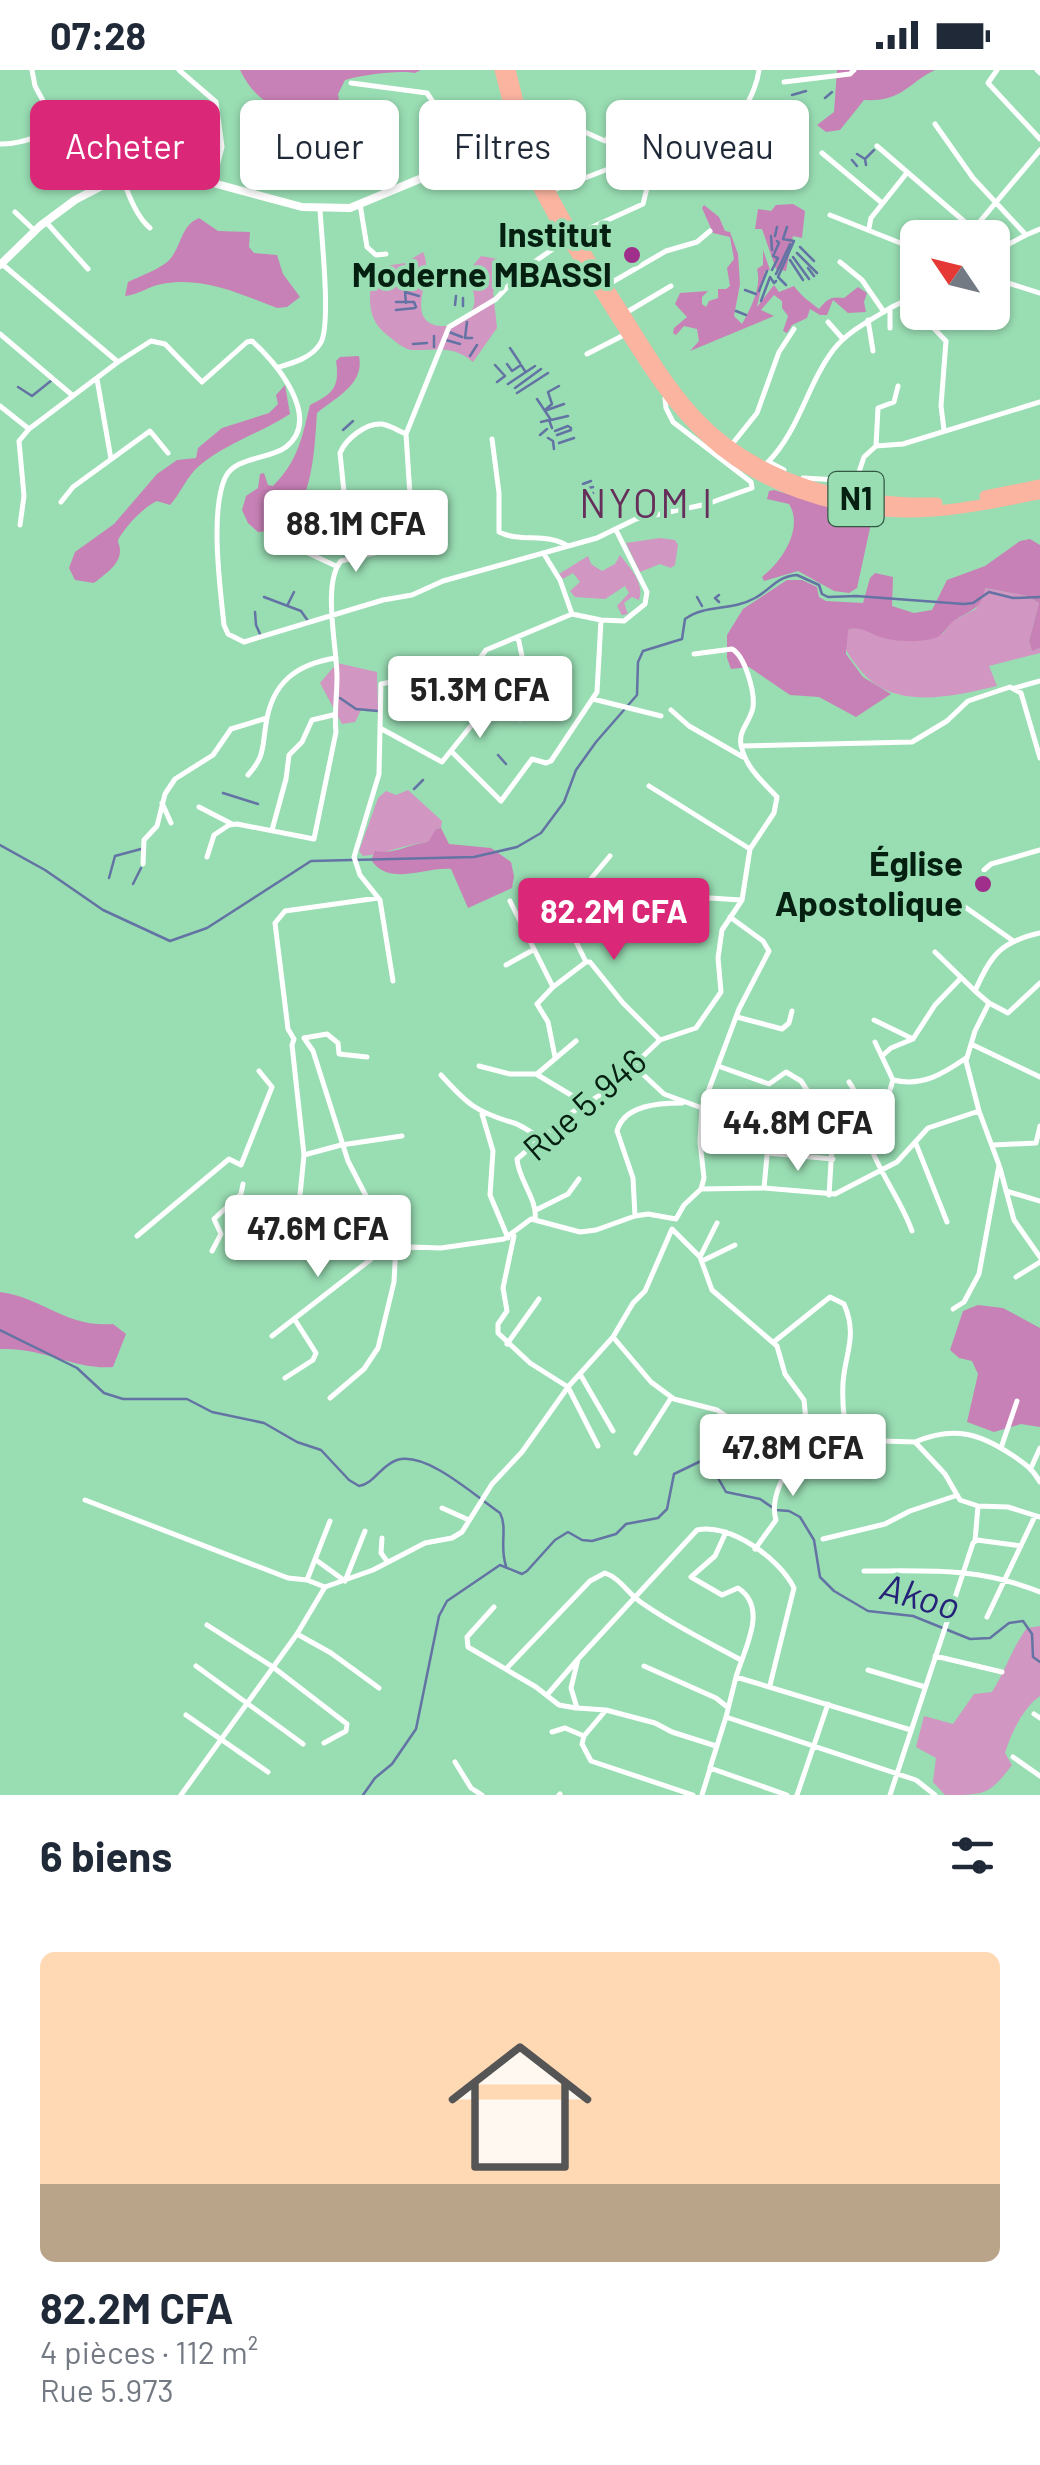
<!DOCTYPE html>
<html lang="fr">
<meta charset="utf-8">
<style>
body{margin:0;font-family:Barlow,sans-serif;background:#f6f6f7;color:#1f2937;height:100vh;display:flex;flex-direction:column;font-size:38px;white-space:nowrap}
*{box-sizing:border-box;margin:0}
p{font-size:32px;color:#747a83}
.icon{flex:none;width:55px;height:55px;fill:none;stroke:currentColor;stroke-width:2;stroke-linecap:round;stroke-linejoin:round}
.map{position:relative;height:1725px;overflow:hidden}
.panel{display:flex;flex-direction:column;background:#fff;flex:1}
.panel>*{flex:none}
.hud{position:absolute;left:30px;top:30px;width:980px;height:90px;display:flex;gap:20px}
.needle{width:65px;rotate:305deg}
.controls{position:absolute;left:900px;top:150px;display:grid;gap:20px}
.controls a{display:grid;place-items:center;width:110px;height:110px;border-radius:15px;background:#fff;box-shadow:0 2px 8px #0004;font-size:50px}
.price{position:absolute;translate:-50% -85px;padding:0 22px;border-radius:10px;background:#fff;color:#222;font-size:32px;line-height:65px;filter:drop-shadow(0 2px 5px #0008)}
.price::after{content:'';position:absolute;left:50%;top:60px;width:30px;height:22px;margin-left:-15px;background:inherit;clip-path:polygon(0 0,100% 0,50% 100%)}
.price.on{background:#db2777;color:#fff}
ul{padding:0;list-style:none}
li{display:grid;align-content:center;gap:20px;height:530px;padding:0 40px}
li+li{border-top:2px solid #e0e1e3}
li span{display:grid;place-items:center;height:310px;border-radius:15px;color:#555}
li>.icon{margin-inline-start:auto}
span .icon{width:180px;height:180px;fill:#fffc;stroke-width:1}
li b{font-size:42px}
h2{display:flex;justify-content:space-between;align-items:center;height:120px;padding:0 40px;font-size:42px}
.tag{padding:0 35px;border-radius:15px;background:#fff;box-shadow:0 2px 8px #0004;font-size:35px;line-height:90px}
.tag.on{background:#db2777;color:#fff}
.status{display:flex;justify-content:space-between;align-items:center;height:70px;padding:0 50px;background:#fff;direction:ltr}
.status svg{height:28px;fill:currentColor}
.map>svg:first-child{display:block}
.green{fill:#d196c1}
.forest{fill:#c881b6}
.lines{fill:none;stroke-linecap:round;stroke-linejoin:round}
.stream{stroke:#6373a3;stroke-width:2.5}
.street{stroke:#fff;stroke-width:5}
.secondary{stroke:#fff;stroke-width:8}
.highway{stroke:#fab4a0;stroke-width:11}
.poi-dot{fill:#a02f8b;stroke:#99ddb3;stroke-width:4}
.labels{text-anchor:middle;stroke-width:8;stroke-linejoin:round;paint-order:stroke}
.shield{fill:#99ddb3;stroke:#315942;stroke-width:2.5}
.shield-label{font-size:32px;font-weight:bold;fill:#052011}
.poi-label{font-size:35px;font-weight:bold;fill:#052011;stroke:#99ddb3;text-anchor:end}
.street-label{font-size:35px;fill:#052011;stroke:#99ddb3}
.water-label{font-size:38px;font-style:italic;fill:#252278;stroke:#99ddb3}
.quarter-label{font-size:40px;letter-spacing:2.5px;fill:#662e5a;stroke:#99ddb3}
</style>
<div class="status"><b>07:28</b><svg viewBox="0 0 49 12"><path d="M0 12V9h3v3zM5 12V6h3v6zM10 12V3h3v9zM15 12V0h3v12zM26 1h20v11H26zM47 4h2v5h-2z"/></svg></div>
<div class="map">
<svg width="1040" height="1725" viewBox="0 0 1040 1725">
<rect width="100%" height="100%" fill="#99ddb3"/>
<!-- green -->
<path class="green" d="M423,182c11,21 -12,55 4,69 13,12 43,1 47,-16 2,-11 -3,-22 -8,-31l15,-18 17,3 9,16 -14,17 4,36 -24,34c-21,-18 -37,-11 -61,-12 -8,-1 -15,-7 -21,-12 -25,-17 -22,-37 -19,-65l6,-6 27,-4z
M660,468l15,2 3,5 -3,20 -4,3 -11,-4 -20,8 -14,-29z
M620,485c10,13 25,28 19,45l-7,-3 -8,6 4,11 -6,1 -5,-9 12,-13 -4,-7 -20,13 -30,-2 -5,-6 10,-9 -7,-9 -10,6 -4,-5 29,-18 3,8 11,7 13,-7z
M984,518l43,8 12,7 -10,38 3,10 8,-3v5l-51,13 8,20c-47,11 -107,26 -140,-20 -10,-13 -15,-19 -10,-36l9,-2 87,6 8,-12 25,-13z
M337,593l40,9 1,38h-17l-6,12 -13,2 -22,-41z
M408,720l34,31 -1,7 -5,1 -7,13c-24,2 -44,12 -66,14l-4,-5 19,-53 8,-7 10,4z
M1040,1556v70c-17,12 -29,37 -35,57l7,12c-23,30 -26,30 -67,30l-12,-13 3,-24 -20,-11 8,-31 29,8 21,-30 18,-2c14,-22 20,-44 35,-64z"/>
<!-- forest -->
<path class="forest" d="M240,0h181l-6,3c-17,-3 -53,2 -70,7l-7,14 4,23 -6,8 -11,3c-39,-20 -65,-17 -85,-58z
M837,0h98c-29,14 -32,32 -71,30l-24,30 -14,2 -9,-7 17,-13z
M793,134l12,7 -3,27 -9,-2 -7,35 -10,-2 -14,-40h-7l3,-20 13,2 5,-6z
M704,135l15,12 6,14 5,1 8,22 2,30 -6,32 8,8c9,-16 20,-37 15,-55l6,-4v-15l7,20 -5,1 -8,36 17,-22 5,7 15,-6c8,11 15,15 25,23 8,-9 10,-13 25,-11l14,-11 9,6 -3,9 2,10 -18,1 -15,-13 -6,15h-7l-10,-6 -3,9 -15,7 -5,8 -4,-2 5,-15 -6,-8v-7l-8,-6 -13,15 13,6 -84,35 9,-10 -2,-12 -13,-3 -8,9 -3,-2 1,-5 13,-11 -12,-13 5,-11 28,-2 -6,6v7l4,3 3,-6 9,-3v-9h8l4,-3 -3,-18 7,-9 -4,-22 -17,-4 -11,-25z
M199,148l19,13 32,1 -1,15 5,6 23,2 6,19 17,23 -13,10 -10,1c-37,-14 -74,-32 -115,-24 -13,2 -24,11 -37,12l3,-14c12,-6 27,-11 38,-19 16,-13 13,-37 33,-45z
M359,286c6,29 -25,42 -42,57 -3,41 -4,118 -59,119l-10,-9 -6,-13 4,-14 12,-8 2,-14 4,-1 4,12 5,1c25,-25 29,-48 37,-81 23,-11 30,-18 26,-44l4,-4z
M285,315l5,29c-29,19 -64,29 -91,52 -12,10 -18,27 -29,39l-13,-4c-13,6 -28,22 -36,34 -6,8 -1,7 -1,16 0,14 -16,24 -26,32l-19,-3 -6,-12 6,-16 39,-28 43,-50 20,-14 19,-2 2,-10 24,-20 47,-15 9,-9 -2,-9z
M774,420l98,29 -15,69 -8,5 -15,-2 -36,-20 -34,10 -2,-4c20,-15 42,-49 27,-73l-22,-5 2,-8z
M1030,469l10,6v103l-8,3 -3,-10 10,-38 -12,-7 -42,-8c-3,21 -14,22 -30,32 -7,4 -9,12 -16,16 -11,7 -42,6 -55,2 -14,-3 -22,-13 -36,-8l-2,24 17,23 28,17 -35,23 -37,-20 -29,-2 -41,-28 -18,2 -4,-11v-23l16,-26 44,-29h15l15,7 2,10 7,4 37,2 7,-25 5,-5 18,4 -1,29 22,7 18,-3 15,-30 38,-14 35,-25z
M441,758l8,16 42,4 20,14 3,14 -2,12 -44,20 -17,-39c-28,-2 -61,18 -80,-9l4,-9c19,4 34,-7 53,-9l8,-13z
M0,1222c44,6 66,36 113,32l13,10 -13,33c-38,3 -70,-20 -113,-18z
M978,1235l25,3 37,20v99l-19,-3 -27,8 -27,-10 11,-48 -6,-13 -13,-3 -9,-8 13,-39z"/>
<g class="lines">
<!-- stream -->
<path class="stream" d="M792,25l14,-4
M825,28l7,-6
M857,84l8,5 1,6
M866,88l8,-8
M852,90l5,6
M950,160l10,8
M771,166l1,14
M775,166l2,-9
M800,177l14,14
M797,183l13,13
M773,186l6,-13 -2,-2
M793,187l16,22
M790,190l13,20
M811,197l6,6
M808,198l6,8
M772,200l6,-12 -3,-1
M776,204l14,-30
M786,215l-8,-8 16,-36 -11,-2 4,-12
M745,220l11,4
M759,221l8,-20
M761,231l9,-24 4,6 2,-2
M396,232h18l2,5
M406,233l-1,-11 14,4
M455,235l1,-9
M463,236v-8
M396,240l19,-2
M736,241l10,4
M467,252l-2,16h7
M449,262l13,5
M446,270l14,4
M413,274l14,-1
M434,277v-11
M510,278l10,15
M470,286l7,-11
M507,294l5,7 9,-6 4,6
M495,295l10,11 -8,6
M508,314l27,-18
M18,317l14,9 20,-16
M515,318l26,-19
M517,323l31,-20
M537,329l14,21 17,-4
M546,339l6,-5 -4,-12 11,-6
M547,340l17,-6
M541,352l8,-2 3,8
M343,360l10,-9
M555,361l13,-5 3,2
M540,365l7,-6
M557,365l14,-5
M548,368l5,3 1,8
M559,373l15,-5
M583,414l8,-3
M584,419l9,-2
M585,425l8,-2
M586,430l8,-2
M589,435l7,-3
M264,527l37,14 7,10
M697,527l5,9
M719,532l-4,-4 4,-3
M288,534l6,-12
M255,542l1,13 4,9
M340,628l16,11 22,2
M498,685l8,9
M414,719l9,-9
M223,723l35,11
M0,775l45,25 58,40 67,31 37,-13 104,-67 163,-4 43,-10 24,-14 23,-31 12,-32 20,-28 41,-47 1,-33 5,-11 39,-12 3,-20c20,-15 47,-8 70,-21 17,-9 20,-21 42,-23l22,10 3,9 6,3 28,-1 108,8 9,-1 16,-11 24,6 27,-1
M109,808l6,-22 26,-7
M133,814l8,-16
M0,1260l77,38 27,25 19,6h64l25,13 52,11 33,19 24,8 28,30 10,6c15,-2 22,-21 38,-26 30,-9 79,37 103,53 8,15 -1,33 6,53
M363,1725l12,-17 17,-14 24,-35 23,-113 8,-15 53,-36 22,9 5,-3 28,-31 13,-8 14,8 10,1 24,-7 10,-10 32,-6 9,-9 7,-35 27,-13 13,10 12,21 34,7 16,11 13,1 11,6 14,23 6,37 14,14 34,20 45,5 57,23 20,-1 19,-15 14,-2 9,13 1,23 7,5"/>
<!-- street -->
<path class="street" d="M32,0l3,16 25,46
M179,0l37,32 6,45 -9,35
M997,0l-9,13 52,56
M1037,0l3,3
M784,12l66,-8 4,-4
M351,13l76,10 10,15 -3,15 11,11 13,28
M527,54l31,-4 47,21 23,-24
M935,54l38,54 53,57 -34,18
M0,74c28,1 56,-19 84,-15 36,5 37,75 66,99
M877,76l96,83
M822,83l60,50
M551,121l65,-25
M360,134l7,43 9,8 10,-1
M15,142l20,19
M830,145l88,35
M46,152l42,47
M869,158l2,-10 35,-44
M577,164l66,-30 4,-16 8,-9v-8l11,-10 58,21c8,-16 6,-32 10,-49 7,-22 22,-39 25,-63
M1026,165l14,-6
M966,168l74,-88
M840,192l22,18 22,32
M2,194l116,98
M992,208l48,15
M609,214l57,-33 31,-9 13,-11
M906,230l12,-7
M627,242l44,-26
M918,242l28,29 -5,65 3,24
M868,250l5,31
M828,252l15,17
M890,258v-20l16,-8 12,12
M0,264l72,61
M587,284l37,-19
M279,297c14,-4 32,-9 41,-23 12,-17 1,-110 0,-135
M97,309l14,80
M0,336l29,23
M406,364c-7,-3 -17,-9 -24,-10 -17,-1 -36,15 -42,29l6,59 59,-13 5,-4 -4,-61 43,-107 47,-28 28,-30 42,-29
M492,369l7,54v39c22,11 47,0 69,14
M733,373l24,-30 22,-61 15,-23
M876,376l2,-38 16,-6 4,-16
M769,392l15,8
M767,393c32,-31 40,-79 67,-114 15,-19 36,-28 56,-41
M803,408l53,3 8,-24 12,-11 27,-2 137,-42
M61,432l12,-15 77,-56 18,22
M372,438l9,42
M20,455l4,-29 -5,-55 10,-12 89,-67 33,-21 14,3 37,38 45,-40 5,-1c23,20 71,77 34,106 -17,13 -51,9 -61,31 -15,34 -5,109 -1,147l4,9 16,8 139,-42 29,-5 31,-14 154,-43 39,-19 71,-15 45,-16 -1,-6 -78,-60 -7,-14 -1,-10
M544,484l16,26 12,34
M336,496l-30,-14 -4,-8 28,-39 14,-2
M694,584l38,-5c13,7 23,43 21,58 -2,14 -15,23 -12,38 4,22 22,37 36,52l-3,16 -24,36
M480,592l10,36
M1015,618l25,-7
M593,629l68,17
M490,631l30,18 23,-25
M671,640l18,16 54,31
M380,658l62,34 81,-101 -5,-24
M741,676l171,-4 35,-21 21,-20 42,-14 11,6 19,65
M451,681l50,50 31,-42 14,4 5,-2 46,-69 4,-72
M248,705c17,-19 14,-27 18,-51 6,-42 31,-60 70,-66
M162,733l9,20
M199,737l33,17
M272,760l14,-51 3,-24 13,-13 10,-22 21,-5
M207,787l7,-22 15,-10 8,-1 77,15 22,-107c-2,-19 1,-36 1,-55 0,-30 -15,-94 4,-116l54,-13
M143,794l1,-24 13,-14 8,-32 10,-15 38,-24 18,-26 36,-11
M984,800l7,-6 49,-14
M378,828l-93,13 -10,12 13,106 6,10 -2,6 12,110 -6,60 84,31 59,2 63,-9 27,-20 49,13 16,-2 39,-14 13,-2 28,5 8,-14 17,-16 63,-1 71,6 62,-32 31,-34 51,-17 -13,-50 9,-30 14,-28 -14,-12c16,-36 25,-49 65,-58
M510,831l43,86 33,-25h4l33,41 37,37
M965,837l47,33
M641,843l69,-15 31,2
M935,882l40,39
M586,892l-24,-49 48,-57
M506,895l27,-15
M393,911l-13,-81 -20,-25 -6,-18 25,-83 2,-90 94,-19 11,-15 86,-36 29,6 23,1 21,-17 2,-12 -31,-62
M553,917l-16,17 11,18 7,35
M989,933l19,10 32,-30
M737,947l45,12 7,-6 3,-12
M874,950l39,19 22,-34 25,-26
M304,968l9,13 35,110 34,66 14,18 -2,37 -16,66 -14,21 -34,29
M304,968l23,-4 11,9 1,11 28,3
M875,972l18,38
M971,974l69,33
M882,986l9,-8 22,-9
M479,996l31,8h26l50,30
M634,996l30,28 38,14
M718,996l51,18 17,-12 15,9 32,48 -4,66
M537,1004l39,-33
M441,1005c26,29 35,37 73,48 10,3 17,11 29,14
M849,1012c17,25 11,35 20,61 11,31 32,57 43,88
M482,1044l11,37 -3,44 18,43
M868,1069l20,-22 -1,-17 6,-20c29,7 50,-6 73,-22
M916,1074l31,78
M993,1075l43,-2 4,-17
M767,1083l66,6
M304,1085l37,-10 61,-9
M1000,1098l14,52 26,37
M764,1118l6,-65 61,5
M701,1119l3,-11 -4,-36 2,-34 37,-99 30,-58 -6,-10 -33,-24
M1006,1121l34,10
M536,1140l32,-16 11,-15
M635,1146l-2,-38 -16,-47c7,-26 42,-28 65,-28
M535,1149c3,-19 -17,-40 -18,-60l54,-46 37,-23 52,-50 36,-12 25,-36 -3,-34 4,-28 20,-30 8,-51 -101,-63
M137,1166l92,-77 12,6 31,-78 -13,-16
M514,1166l-11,52 4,23 -9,13v9l32,30 38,24 45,-50 20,-34 12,-12 27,-62 28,28 12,33 65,56 8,28 19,26 3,31 41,9 67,2 30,32 15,26 18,6 30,1 32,10
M212,1181l9,-17 -7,-15 27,-25 2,-10
M700,1187l17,-34
M702,1191l33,-16
M1016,1207l24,-15
M953,1239l11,-7 15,-28 20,-109 -20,-54
M272,1266l98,-76 12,-14
M613,1267l38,45 23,17 43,11 15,10 75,11c-10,27 -40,60 -31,89l-21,29
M775,1271l55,-44 14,7c14,32 1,49 -1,79 -1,19 1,39 5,57
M507,1274l32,-45
M580,1304l33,57
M285,1308l28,-18 3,-7 -21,-33
M915,1372c39,-16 64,-9 97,13 12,8 21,14 28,27
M1001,1378l16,-47
M636,1383l35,-55
M1031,1398l9,-20
M85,1430l203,78 19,2 18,7
M442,1438l27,12
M726,1462l-11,24 -24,21 31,18 16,-7c31,20 6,61 -2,89
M382,1468l-1,15 6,8
M823,1469l62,-15 25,-13 45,-15
M975,1471l3,-35
M316,1490l29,21 20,-50
M864,1501c65,0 114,-4 176,21
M307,1510l23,-59
M494,1537l-27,30 1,10 68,40 23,18 17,3
M987,1547l48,-101
M207,1555l66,42 74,57 -1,7 -22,12
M297,1564l34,19 48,35
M935,1586l67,16
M196,1596l107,78
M644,1596l72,32 10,8
M506,1599l84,-88 15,-8c15,5 23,21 37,30 31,22 66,39 99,57
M868,1600l57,17
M547,1625l31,-36
M606,1640l49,13 17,9 44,14
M1034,1644l6,4
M186,1645l82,57
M726,1647l-16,51 77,27
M911,1660l-175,-53 -10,40 190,63 19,15
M552,1662l13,-4 19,8
M1013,1687l27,19
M455,1692l16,26 11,7
M181,1725l116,-161 28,-47 48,-17 52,-27 27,-5 10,-6 30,-48 30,-32 46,-65 30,59
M559,1725l1,-1
M693,1725l-102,-34 -9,-17 2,-8 22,-26 -29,-2 -6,-20 7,-29 119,-129c32,-8 83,29 97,58l-24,97
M702,1725l8,-26
M797,1725l31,-91
M890,1725l83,-252 4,-3 44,6"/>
<!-- secondary -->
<path class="secondary" d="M0,195l40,-39 35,-26 46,-24 55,-3 126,34 48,1 137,-57 35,-11"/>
<!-- highway -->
<path class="highway" d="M500,0c8,29 14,60 25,88 21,52 54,99 83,146 30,47 58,97 100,135 51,47 127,72 196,73 46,1 91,-10 136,-18
M510,0c7,24 11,50 19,73 20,57 56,109 88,159 25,39 47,79 78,113 62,67 155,90 242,88
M985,426l55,-11"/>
</g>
<!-- markers -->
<g class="poi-dot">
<circle cx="632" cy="185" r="10"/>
<circle cx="983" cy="814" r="10"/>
</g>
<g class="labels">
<!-- shield labels -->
<rect class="shield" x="828.5" y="402" width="55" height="54" rx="8"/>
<g class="shield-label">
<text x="856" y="440">N1</text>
</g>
<!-- poi labels -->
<g class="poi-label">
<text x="612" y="177">Institut<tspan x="612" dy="40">Moderne MBASSI</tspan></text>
<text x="963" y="806">Église<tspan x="963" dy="40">Apostolique</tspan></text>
</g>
<!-- street labels -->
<g class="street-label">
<text transform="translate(585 1035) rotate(-41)" y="12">Rue 5.946</text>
</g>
<!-- water labels -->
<g class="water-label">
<text transform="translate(920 1527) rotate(16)" y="13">Akoo</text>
</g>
<!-- quarter labels -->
<g class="quarter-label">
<text x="647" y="448">NYOM I</text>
</g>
</g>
</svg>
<div class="controls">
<a><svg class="needle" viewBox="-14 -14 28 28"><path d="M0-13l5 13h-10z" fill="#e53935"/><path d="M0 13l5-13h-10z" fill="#747a83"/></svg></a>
</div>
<b class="price" style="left:356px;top:505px">88.1M CFA</b>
<b class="price" style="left:480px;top:671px">51.3M CFA</b>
<b class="price on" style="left:614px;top:893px">82.2M CFA</b>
<b class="price" style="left:798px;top:1104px">44.8M CFA</b>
<b class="price" style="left:318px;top:1210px">47.6M CFA</b>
<b class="price" style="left:793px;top:1429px">47.8M CFA</b>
<div class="hud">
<a class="tag on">Acheter</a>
<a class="tag">Louer</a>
<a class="tag">Filtres</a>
<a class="tag">Nouveau</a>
</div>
</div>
<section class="panel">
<h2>6 biens<svg class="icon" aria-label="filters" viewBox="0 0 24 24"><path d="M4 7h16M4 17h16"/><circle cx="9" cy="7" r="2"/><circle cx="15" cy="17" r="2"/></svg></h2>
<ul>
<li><span style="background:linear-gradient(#ffd9b3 75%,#b9a48a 0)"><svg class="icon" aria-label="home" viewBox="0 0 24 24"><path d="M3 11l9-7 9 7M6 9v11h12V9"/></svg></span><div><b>82.2M CFA</b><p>4 pièces · 112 m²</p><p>Rue 5.973</p></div></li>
</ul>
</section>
